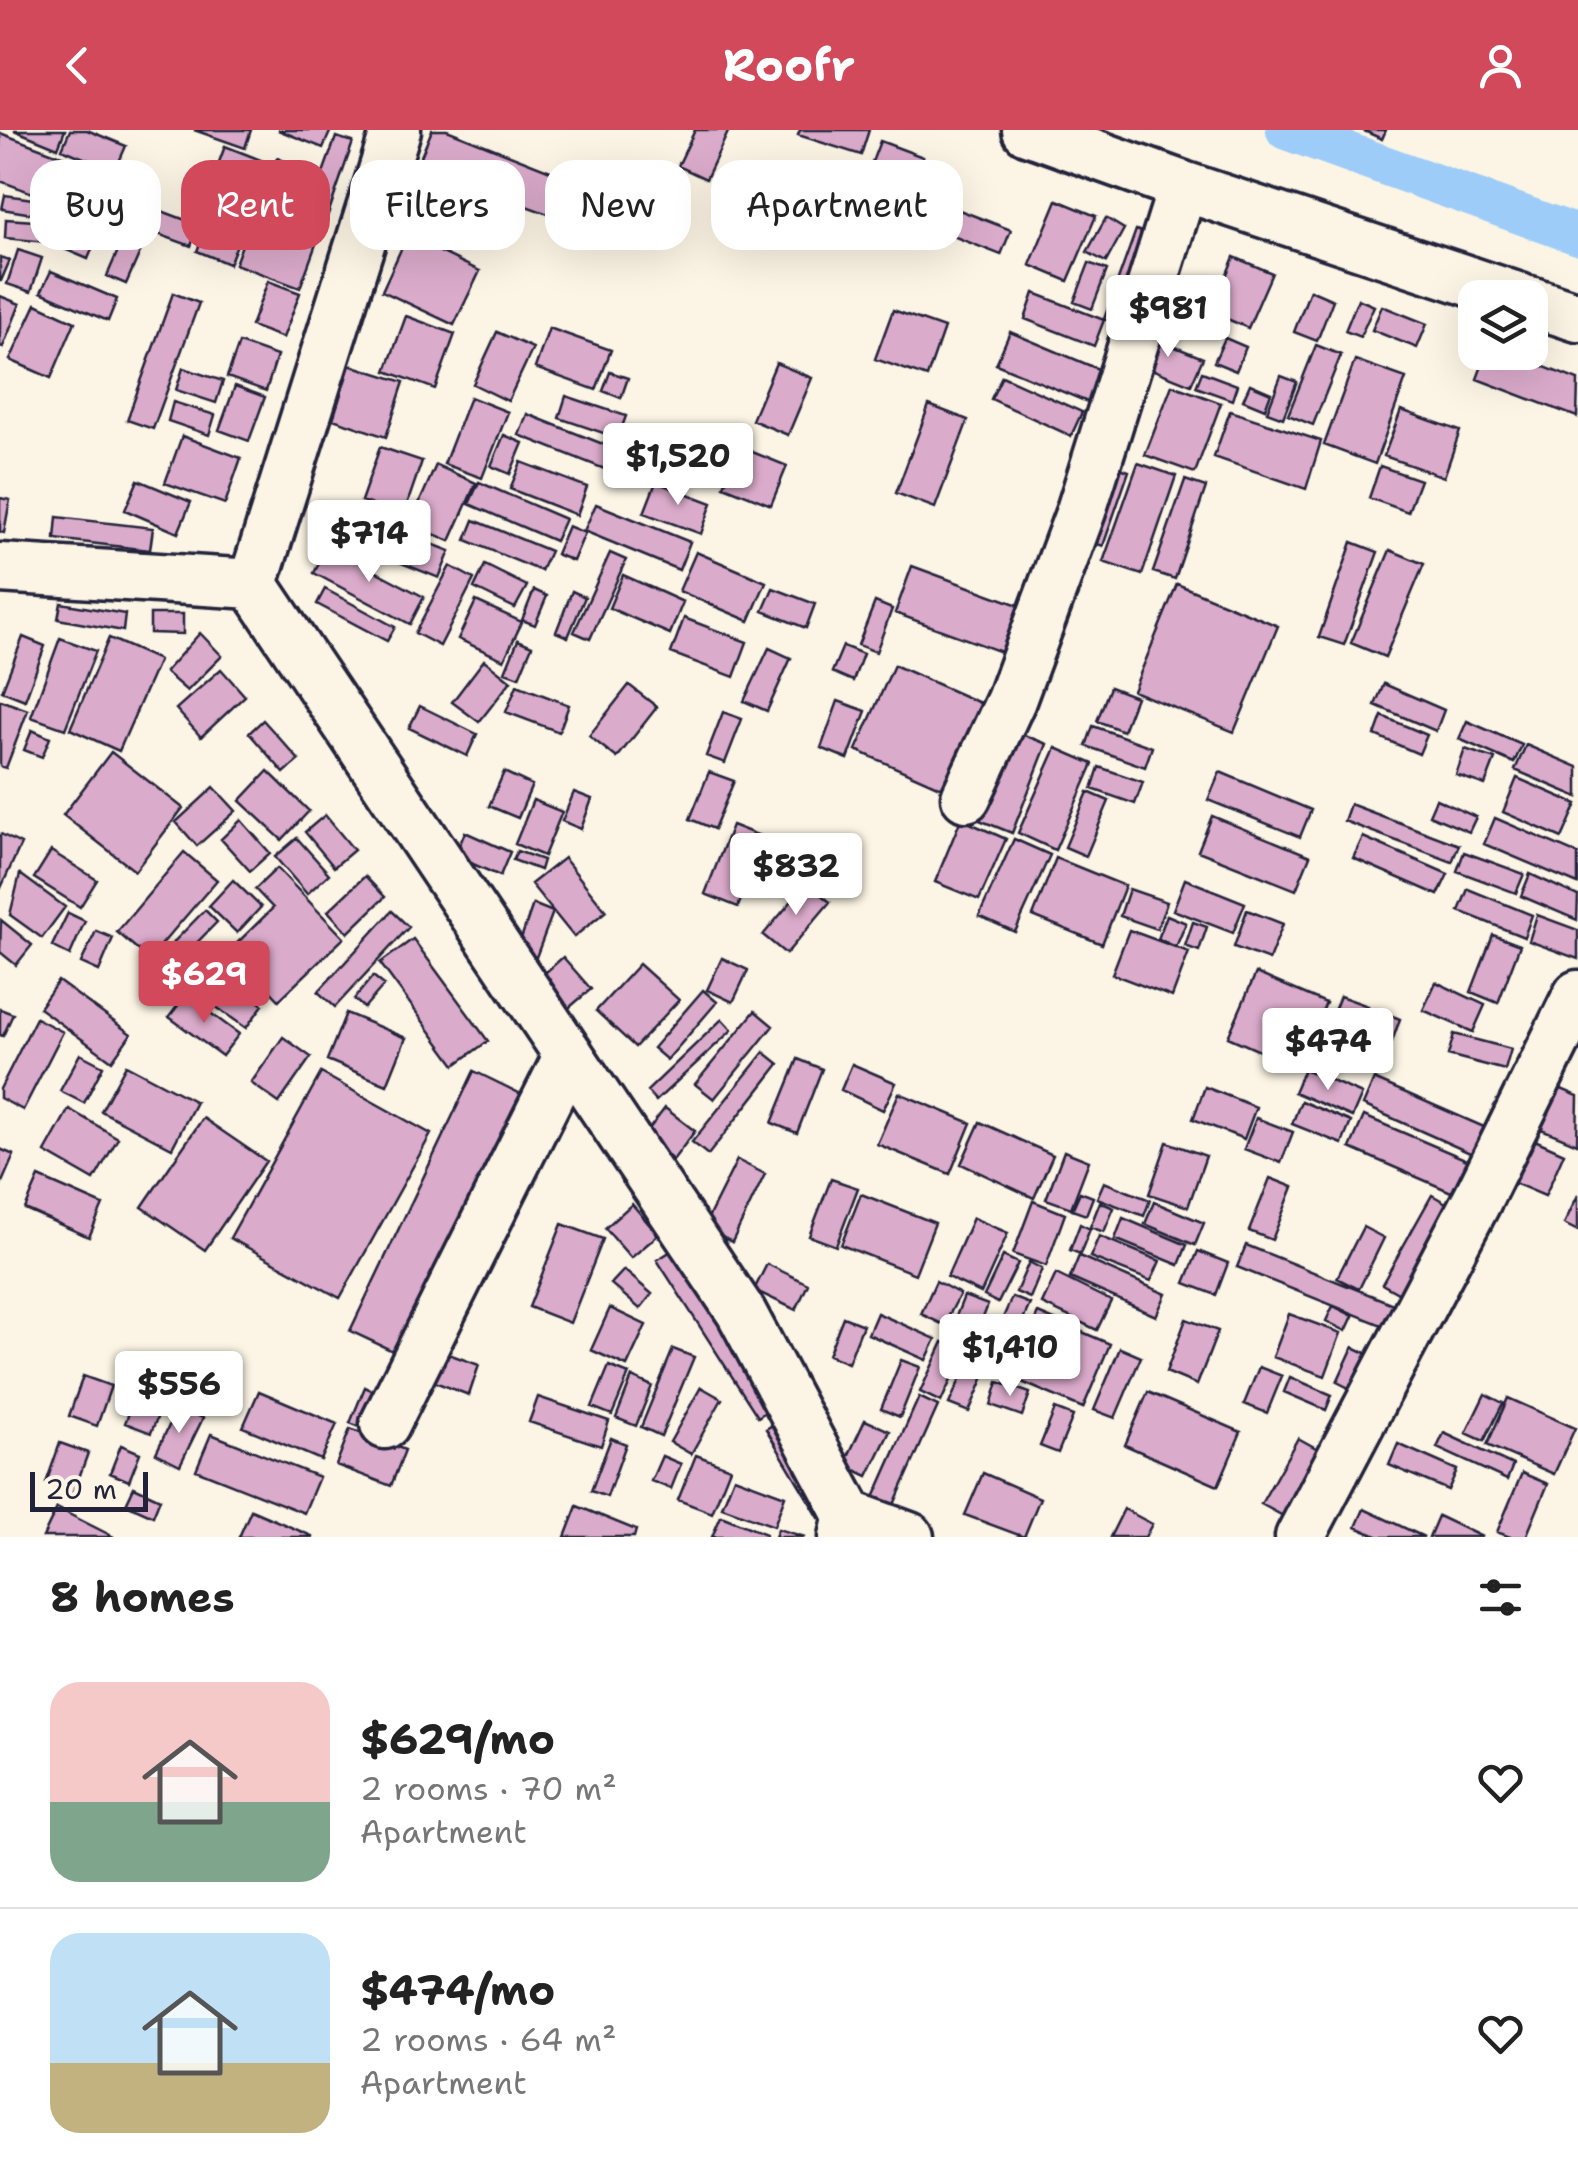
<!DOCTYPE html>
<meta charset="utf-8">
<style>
body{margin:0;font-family:"Shantell Sans",sans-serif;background:#f2f2f2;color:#222;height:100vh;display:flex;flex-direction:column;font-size:38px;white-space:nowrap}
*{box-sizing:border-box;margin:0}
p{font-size:32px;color:#767676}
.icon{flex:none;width:55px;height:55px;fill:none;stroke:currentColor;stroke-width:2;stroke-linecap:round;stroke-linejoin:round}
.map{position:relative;height:1407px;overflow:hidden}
.sheet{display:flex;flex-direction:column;background:#fff;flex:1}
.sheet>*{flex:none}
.top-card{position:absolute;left:30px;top:30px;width:1000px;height:90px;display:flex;gap:20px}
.buttons{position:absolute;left:1458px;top:150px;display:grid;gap:20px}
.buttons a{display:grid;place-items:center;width:90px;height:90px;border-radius:20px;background:#fff;box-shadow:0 10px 40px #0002;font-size:50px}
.scale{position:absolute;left:30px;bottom:25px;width:118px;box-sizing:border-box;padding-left:10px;border:5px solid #22223b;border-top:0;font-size:28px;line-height:35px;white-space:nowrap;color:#22223b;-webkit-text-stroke:8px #fcf5e5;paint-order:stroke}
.price{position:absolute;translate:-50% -85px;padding:0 22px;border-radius:10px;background:#fff;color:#222;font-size:32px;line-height:65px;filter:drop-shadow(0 2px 5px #0008)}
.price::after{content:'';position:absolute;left:50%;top:60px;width:30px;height:22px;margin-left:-15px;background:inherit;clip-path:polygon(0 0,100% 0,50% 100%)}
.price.current{background:#d1495b;color:#fff}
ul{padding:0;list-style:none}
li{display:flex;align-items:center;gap:30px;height:250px;padding:0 50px}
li+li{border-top:2px solid #e0e0e0}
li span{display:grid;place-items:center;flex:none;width:280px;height:200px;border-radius:30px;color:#555}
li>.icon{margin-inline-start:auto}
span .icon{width:120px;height:120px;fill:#fffc;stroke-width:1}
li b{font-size:42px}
h2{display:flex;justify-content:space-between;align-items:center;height:120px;padding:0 50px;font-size:42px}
.tag{padding:0 35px;border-radius:30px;background:#fff;box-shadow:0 10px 40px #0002;font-size:35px;line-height:90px}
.tag.current{background:#d1495b;color:#fff}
header{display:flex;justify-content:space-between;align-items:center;height:130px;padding:0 50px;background:#d1495b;color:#fff;font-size:45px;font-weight:700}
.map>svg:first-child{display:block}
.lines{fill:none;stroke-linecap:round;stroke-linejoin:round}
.canal{stroke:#9dccf8;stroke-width:40}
.building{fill:#dbabcb;stroke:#22223b;stroke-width:2.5}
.minor-casing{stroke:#22223b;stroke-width:55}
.minor{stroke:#fcf5e5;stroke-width:48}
</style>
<header><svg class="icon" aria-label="back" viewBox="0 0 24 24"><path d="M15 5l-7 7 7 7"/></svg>Roofr<svg class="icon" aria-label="person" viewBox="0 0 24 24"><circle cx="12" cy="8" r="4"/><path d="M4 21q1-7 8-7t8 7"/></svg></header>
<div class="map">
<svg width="1578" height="1407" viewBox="0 0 1578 1407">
<rect width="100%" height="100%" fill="#fcf5e5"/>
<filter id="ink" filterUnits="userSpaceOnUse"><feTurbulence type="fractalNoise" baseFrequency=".01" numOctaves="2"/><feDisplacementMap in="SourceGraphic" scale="20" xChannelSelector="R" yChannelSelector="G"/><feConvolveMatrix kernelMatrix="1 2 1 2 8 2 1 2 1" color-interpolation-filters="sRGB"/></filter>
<g filter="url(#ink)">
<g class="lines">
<!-- canal -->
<path class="canal" d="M1286,0l292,105"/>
</g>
<!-- building -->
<path class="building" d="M14,0h51l-7,18z
M70,0h17l39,16 -11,25 -53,-22z
M194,0h57l-6,18z
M278,0h53l-8,18z
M432,0h15l144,57 -13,38 -161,-59z
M695,0h34l-23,49 -28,-13z
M800,0h69l-8,25 -63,-20z
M1362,0h24l-4,9z
M0,3l67,25 -16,42 -51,-19z
M336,7l17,5 -29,84 -18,-6z
M880,11l43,16 -8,21 -43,-16z
M225,16l41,16 -17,46 -41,-16z
M277,28l41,16 -16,45 -41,-16z
M418,40l65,27 -22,54 -66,-27z
M915,56l22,8 -16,43 -22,-8z
M5,65l42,6 -2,15 -43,-7z
M127,68l72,27 -8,21 -72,-26z
M1057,70l39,16 -28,65 -38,-16z
M949,76l62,24 -10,25 -61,-24z
M78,79l26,11 -16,39 -26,-11z
M255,79l65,24 -20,55 -65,-24z
M1106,88l18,11 -18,33 -19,-10z
M6,89l42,3 -2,20 -41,-4z
M206,99l32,13 -9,22 -32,-13z
M1136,100l28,10 -32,89 -28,-10z
M126,102l19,9 -19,43 -19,-8z
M407,106l73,35 -26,54 -72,-34z
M18,120l24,8 -11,34 -24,-8z
M0,127l10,3 -9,21h-1z
M1234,127l38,16 -24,55 -37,-16z
M1089,133l18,7 -15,39 -18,-7z
M51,141l66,28 -9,22 -67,-29z
M1160,147l50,22 -17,37 -49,-22z
M268,151l32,12 -17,45 -32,-12z
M1310,160l23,10 -16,41 -23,-9z
M173,163l26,10 -46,126 -26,-9z
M1034,163l70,27 -10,26 -69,-27z
M0,166l20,8 -17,43 -3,-1z
M1358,169l16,7 -14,31 -15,-6z
M36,174l39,18 -24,56 -41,-18z
M1382,176l45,18 -10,24 -45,-18z
M893,180l51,18 -17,49 -52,-18z
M406,186l49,18 -20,55 -49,-18z
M549,198l62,22 -15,40 -61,-22z
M497,202l36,16 -25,53 -35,-17z
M1010,202l100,42 -13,32 -101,-42z
M1145,205l58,23 -12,27 -57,-23z
M1225,208l21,9 -10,24 -22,-9z
M239,213l38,13 -11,35 -39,-14z
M1316,215l25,10 -28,70 -25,-10z
M1487,222h19l72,28 -1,37 -100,-38z
M1355,230l51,18 -31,86 -51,-19z
M776,233l36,15 -24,57 -36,-15z
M350,235l54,17 -18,55 -53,-18z
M183,238l40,13 -7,22 -40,-13z
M610,242l18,6 -7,20 -18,-7z
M1202,242l35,13 -5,15 -36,-13z
M1002,246l80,36 -11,24 -80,-37z
M1281,246l16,6 -14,36 -16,-6z
M1250,254l21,9 -6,16 -22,-9z
M1172,255l49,18 -26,70 -50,-18z
M235,256l30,11 -16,44 -30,-11z
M566,266l60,20 -8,22 -59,-20z
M470,267l38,15 -26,66 -38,-14z
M173,272l42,13 -6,20 -41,-14z
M929,275l39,15 -33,88 -39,-15z
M1401,280l59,21 -16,46 -60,-21z
M1230,281l91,30 -15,48 -92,-32z
M527,284l114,45 -9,21 -113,-45z
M504,305l19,8 -13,31 -19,-8z
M182,306l59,22 -16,46 -60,-21z
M380,317l42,14 -19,55 -42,-15z
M740,317l47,19 -16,39 -47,-19z
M521,332l66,25 -10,28 -67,-26z
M1103,332l26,9 -26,75 -26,-9z
M1138,333l38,13 -34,99 -39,-13z
M436,335l40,18 -26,58 -40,-17z
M1380,336l40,14 -12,32 -39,-14z
M138,350l53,22 -13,31 -53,-23z
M1185,350l21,7 -31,92 -22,-7z
M479,352l86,37 -10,22 -86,-37z
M656,352l56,21 -11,31 -57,-21z
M0,368l10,2 -6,33 -4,-1z
M326,373l124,48 -11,27 -123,-49z
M596,374l94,38 -11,28 -95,-39z
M57,387l96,11 -3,22 -95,-11z
M474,390l76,31 -9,20 -75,-31z
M568,396l17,7 -12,28 -17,-7z
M1352,412l26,10 -34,93 -25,-8z
M328,416l96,51 -14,27 -96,-51z
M1390,420l34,14 -39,93 -34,-14z
M696,422l70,30 -17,39 -70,-30z
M610,423l16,7 -36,79 -16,-7z
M485,435l42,21 -12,22 -41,-20z
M450,436l24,13 -34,67 -25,-13z
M912,436l120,44 -17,47 -120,-44z
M623,445l60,27 -13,32 -61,-26z
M1177,454l101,42 -44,106 -101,-41z
M773,458l42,16 -9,24 -43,-17z
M325,459l70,38 -8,14 -70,-37z
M534,460l13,6 -12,29 -13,-5z
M572,461l13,6 -17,40 -12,-5z
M476,471l46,21 -18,38 -46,-21z
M875,472l17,7 -16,43 -18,-7z
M61,473l64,11 -2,17 -65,-12z
M150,484h33v20l-33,-1z
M684,488l63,24 -13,35 -63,-24z
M200,503l22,23 -35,35 -22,-19z
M23,507l22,9 -20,54 -23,-9z
M60,508l36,13 -31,78 -34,-12z
M109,508l50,22 -40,91 -49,-22z
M518,510l14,6 -13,31 -14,-5z
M843,516l20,8 -10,27 -21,-9z
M769,518l22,10 -24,53 -23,-10z
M484,530l27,21 -32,41 -27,-20z
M894,535l104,46 -38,85 -104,-46z
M221,539l24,27 -44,41 -25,-28z
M1384,554l60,26 -8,21 -61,-26z
M517,555l52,20 -10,27 -53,-20z
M629,555l28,22 -40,51 -28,-22z
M1110,557l26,10 -13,34 -26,-10z
M0,570l28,10 -22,58 -6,-2z
M838,571l28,10 -18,48 -27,-11z
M420,576l57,28 -10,22 -58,-28z
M723,582l19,7 -17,44 -19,-7z
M1382,586l45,19 -8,19 -44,-19z
M263,590l36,40 -15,13 -35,-40z
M1467,591l55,24 -8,18 -55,-24z
M1093,596l59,21 -7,20 -59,-21z
M1006,598l41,16 -35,89 -40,-16z
M32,600l18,8 -8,19 -18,-7z
M1526,615l52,22v30l-63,-27z
M1056,618l37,16 -38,86 -37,-17z
M1465,619l30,10 -10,26 -29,-10z
M111,622l72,56 -48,63 -72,-56z
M1099,637l44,15 -8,22 -43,-15z
M268,641l41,40 -27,29 -42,-39z
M504,642l28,13 -14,33 -29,-12z
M709,642l25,9 -20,48 -24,-10z
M1220,642l91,38 -11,27 -92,-37z
M1517,648l60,26 -15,34 -59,-26z
M214,657l22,24 -39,35 -21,-24z
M574,662l18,7 -11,30 -19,-8z
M1088,662l21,9 -23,55 -21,-9z
M1436,669l40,18 -7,15 -40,-17z
M533,670l29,12 -18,44 -29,-12z
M1350,674l109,41 -7,17 -108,-41z
M325,685l29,35 -20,17 -29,-35z
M1212,686l98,40 -14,34 -98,-39z
M1495,688l83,36v30l-94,-40z
M961,689l45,20 -27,61 -44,-18z
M241,690l29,33 -20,18 -29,-32z
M732,695l33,13 -27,69 -33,-13z
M465,702l45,20 -10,24 -45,-20z
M1,704l20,10 -21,46v-54z
M1363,707l85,37 -10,21 -85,-37z
M297,708l32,36 -22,20 -32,-37z
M1014,709l36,16 -35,77 -36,-16z
M51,721l46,29 -17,27 -46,-29z
M517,721l26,9 -3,10 -27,-10z
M184,722l33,28 -68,79 -32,-27z
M1464,722l60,22 -8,19 -59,-22z
M564,728l42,53 -32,26 -43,-53z
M1056,728l69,28 -23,58 -69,-28z
M277,738l67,70 -65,62 -48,-51 42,-41 -18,-19z
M20,744l45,33 -23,31 -32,-23z
M1530,744l48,22 -1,24 -56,-24z
M365,746l20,21 -37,36 -20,-22z
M1185,749l60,24 -12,30 -60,-23z
M233,750l28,27 -24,26 -28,-27z
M807,753l23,19 -44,52 -23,-19z
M1129,759l38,13 -10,27 -37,-13z
M1468,759l64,26 -8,22 -65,-26z
M533,774l20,8 -18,48 -19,-7z
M205,780l12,12 -39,40 -12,-12z
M1247,780l36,14 -14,36 -35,-13z
M392,781l17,16 -74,80 -17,-15z
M68,783l17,8 -15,34 -18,-9z
M1167,785l19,8 -10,24 -18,-8z
M1537,785l41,15v29l-49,-18z
M1,790l31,25 -16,20 -16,-13z
M1193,792l14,5 -8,24 -14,-5z
M1129,800l60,22 -17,45 -60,-23z
M96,801l17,7 -14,33 -18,-8z
M1493,805l27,10 -22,58 -27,-11z
M413,809l75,102 -33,24 -75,-102z
M563,827l28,32 -35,30 -27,-32z
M722,828l26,12 -15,32 -26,-12z
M639,834l40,36 -44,47 -39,-36z
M209,836l54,39 -17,23 -54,-38z
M1256,843l70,30 -28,65 -70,-31z
M373,846l11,9 -20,23 -10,-9z
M58,851l73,53 -19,27 -73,-53z
M1436,852l49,23 -12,27 -50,-22z
M703,860l14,12 -50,58 -14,-12z
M186,865l53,39 -17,22 -53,-39z
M1340,866l28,10 -11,33 -30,-11z
M0,879l13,5 -10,22 -3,-1z
M1375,879l25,10 -17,48 -26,-9z
M755,881l18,15 -59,73 -19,-15z
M346,883l60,25 -19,47 -60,-25z
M36,888l27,14 -40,78 -23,-12v-9z
M722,889l10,11 -76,71 -9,-10z
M1454,904l57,15 -6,21 -57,-15z
M283,907l28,20 -32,46 -28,-20z
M764,922l15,12 -71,91 -16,-13z
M80,924l23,12 -19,37 -24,-12z
M798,929l24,10 -25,64 -25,-10z
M852,934l44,19 -13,27 -42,-20z
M126,935l70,37 -24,46 -71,-37z
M1304,939l58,25 -10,23 -58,-25z
M474,941l47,23 -124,259 -47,-22z
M321,943l110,61 -91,164 -110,-60z
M1374,949l126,55 -12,27 -125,-56z
M1545,952l33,14 -1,48 -50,-21z
M1205,957l51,20 -12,32 -51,-20z
M899,963l72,30 -21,51 -73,-30z
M1301,971l50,21 -9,22 -50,-20z
M665,978l30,23 -22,29 -30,-23z
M69,979l49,29 -24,42 -49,-28z
M1364,986l122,52 -14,33 -122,-53z
M203,988l63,43 -61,89 -63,-43z
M1256,988l37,14 -12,31 -37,-14z
M980,992l73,33 -19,43 -73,-34z
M1519,1003l45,20 -19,43 -45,-19z
M1167,1012l39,14 -18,51 -39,-13z
M0,1019l14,6 -14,32z
M1064,1021l25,10 -18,47 -25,-9z
M737,1030l28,14 -33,68 -29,-14z
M39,1047l64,28 -14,32 -64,-28z
M1270,1048l23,9 -21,53 -23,-9z
M831,1049l27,9 -22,58 -27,-10z
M1104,1052l46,18 -6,16 -47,-18z
M1080,1062l13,5 -7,18 -14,-5z
M861,1064l74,29 -20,51 -74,-29z
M1432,1065l30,17 -50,89 -30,-17z
M1578,1065v36l-14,-7z
M1033,1071l32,13 -19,52 -33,-12z
M1100,1072l14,6 -10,24 -14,-5z
M1154,1072l50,21 -9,22 -50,-21z
M632,1074l26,31 -27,23 -26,-30z
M973,1088l35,15 -27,60 -34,-16z
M1123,1088l64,27 -8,20 -64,-26z
M562,1094l41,15 -33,84 -41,-16z
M1080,1094l10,5 -10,25 -10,-4z
M1363,1097l21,11 -25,51 -22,-11z
M1099,1106l61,25 -9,20 -61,-24z
M1246,1115l152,61 -9,22 -152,-61z
M676,1118l101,156 -19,13 -101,-157z
M1198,1121l30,12 -12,32 -31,-12z
M1003,1126l15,7 -20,40 -14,-7z
M1079,1126l87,38 -10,22 -86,-38z
M1029,1132l13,7 -12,29 -14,-6z
M767,1134l41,20 -12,26 -42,-20z
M624,1140l28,24 -12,15 -29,-25z
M1056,1144l55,27 -14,29 -55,-26z
M936,1151l24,13 -16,31 -23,-11z
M964,1166l24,9 -15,38 -24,-9z
M1012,1167l18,7 -17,38 -17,-8z
M1333,1176l20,10 -7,15 -20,-10z
M610,1178l36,17 -19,41 -36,-16z
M877,1183l59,26 -10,21 -58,-26z
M1038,1183l72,31 -27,64 -73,-31z
M1289,1184l52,19 -16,43 -52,-19z
M843,1187l20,8 -15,38 -20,-8z
M1186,1189l32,12 -21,54 -31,-13z
M984,1208l31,11 -6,15 -31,-11z
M943,1212l21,9 -23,51 -21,-10z
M1353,1217l29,13 -17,36 -28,-14z
M1120,1218l21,9 -26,61 -21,-8z
M673,1219l21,8 -33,79 -20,-9z
M443,1222l36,13 -10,30 -37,-14z
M970,1227l19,8 -20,47 -20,-8z
M901,1230l19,7 -20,50 -19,-8z
M609,1236l20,8 -17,41 -20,-8z
M1259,1237l23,9 -15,37 -23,-9z
M83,1246l28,10 -14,40 -28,-10z
M632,1247l20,9 -16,40 -20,-8z
M1290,1247l42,18 -6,15 -42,-18z
M998,1252l32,11 -8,23 -31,-11z
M365,1257l22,10 -15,35 -22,-9z
M701,1257l21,12 -31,55 -21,-12z
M259,1261l78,33 -16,36 -78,-33z
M1148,1262l93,40 -23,54 -93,-41z
M1485,1264l18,9 -19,38 -18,-8z
M538,1267l71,24 -8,25 -72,-24z
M919,1267l19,9 -46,103 -19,-9z
M1508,1268l67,30 -21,46 -67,-29z
M133,1273l26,10 -8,20 -26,-10z
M178,1277l25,11 -23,47 -24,-12z
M1055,1279l18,7 -15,37 -18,-7z
M786,1287l53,88 -20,13 -53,-89z
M865,1290l25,11 -22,45 -24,-11z
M350,1299l55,21 -14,36 -55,-21z
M1444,1303l69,32 -6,15 -70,-32z
M211,1304l108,43 -15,36 -108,-43z
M611,1308l15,6 -19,53 -16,-6z
M1298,1308l36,20 -36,66 -37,-20z
M60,1313l28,10 -15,41 -27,-11z
M1398,1314l59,26 -9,20 -59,-25z
M121,1315l19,8 -11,28 -19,-8z
M696,1325l34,13 -18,45 -34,-13z
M662,1326l19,8 -10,25 -20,-8z
M983,1343l57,25 -16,39 -59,-22z
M1522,1343l26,11 -22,53h-16l-13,-5z
M734,1347l51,19 -11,30 -52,-19z
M134,1357l26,12 -7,17 -27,-12z
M577,1376l59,24 -2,7h-69z
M57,1378l57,29h-71z
M1124,1379l28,15 -7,13h-35z
M1364,1379l60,28h-45l-23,-10z
M251,1380l61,26v1h-73z
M721,1386l45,18 -1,3h-53z
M1438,1386l44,21h-53z
M778,1399l27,8h-30z"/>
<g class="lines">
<!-- minor casing -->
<g class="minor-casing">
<path id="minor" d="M1027,0l156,56 337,112
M1530,171l48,16
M0,438l253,16 143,-454
M253,454l488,728 108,203 -5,22
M966,667l45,-97 70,-189 102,-325
M385,1294l184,-369
M849,1385l60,22
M1300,1407l177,-337 101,-205"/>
</g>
<!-- minor -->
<use href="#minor" class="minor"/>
</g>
</g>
</svg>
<div class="buttons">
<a><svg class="icon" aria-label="layers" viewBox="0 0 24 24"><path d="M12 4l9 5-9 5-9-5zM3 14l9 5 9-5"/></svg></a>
</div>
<div class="scale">20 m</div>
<b class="price" style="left:1168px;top:230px">$981</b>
<b class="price" style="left:678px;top:378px">$1,520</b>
<b class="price" style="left:369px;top:455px">$714</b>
<b class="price" style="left:796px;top:788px">$832</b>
<b class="price current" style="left:204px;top:896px">$629</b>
<b class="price" style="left:1328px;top:963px">$474</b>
<b class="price" style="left:1010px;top:1269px">$1,410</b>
<b class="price" style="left:179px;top:1306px">$556</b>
<div class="top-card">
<a class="tag">Buy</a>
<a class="tag current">Rent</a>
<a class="tag">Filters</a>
<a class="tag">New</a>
<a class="tag">Apartment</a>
</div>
</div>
<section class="sheet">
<h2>8 homes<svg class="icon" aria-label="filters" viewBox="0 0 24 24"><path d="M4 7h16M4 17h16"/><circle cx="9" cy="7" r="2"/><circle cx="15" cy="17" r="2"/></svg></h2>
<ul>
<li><span style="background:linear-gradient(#f6c9c9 60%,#7fa58c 0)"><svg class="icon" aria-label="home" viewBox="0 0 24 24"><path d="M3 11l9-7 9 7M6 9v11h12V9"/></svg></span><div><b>$629/mo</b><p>2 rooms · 70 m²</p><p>Apartment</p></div><svg class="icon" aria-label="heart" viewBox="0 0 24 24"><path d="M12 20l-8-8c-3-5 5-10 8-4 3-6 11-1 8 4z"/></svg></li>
<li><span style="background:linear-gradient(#bfe0f5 65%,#c2b280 0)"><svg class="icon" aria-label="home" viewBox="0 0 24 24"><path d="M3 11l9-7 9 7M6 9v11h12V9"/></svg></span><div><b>$474/mo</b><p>2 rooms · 64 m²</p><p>Apartment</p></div><svg class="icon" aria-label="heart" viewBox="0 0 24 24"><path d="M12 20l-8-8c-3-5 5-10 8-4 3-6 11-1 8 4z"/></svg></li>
</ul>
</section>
